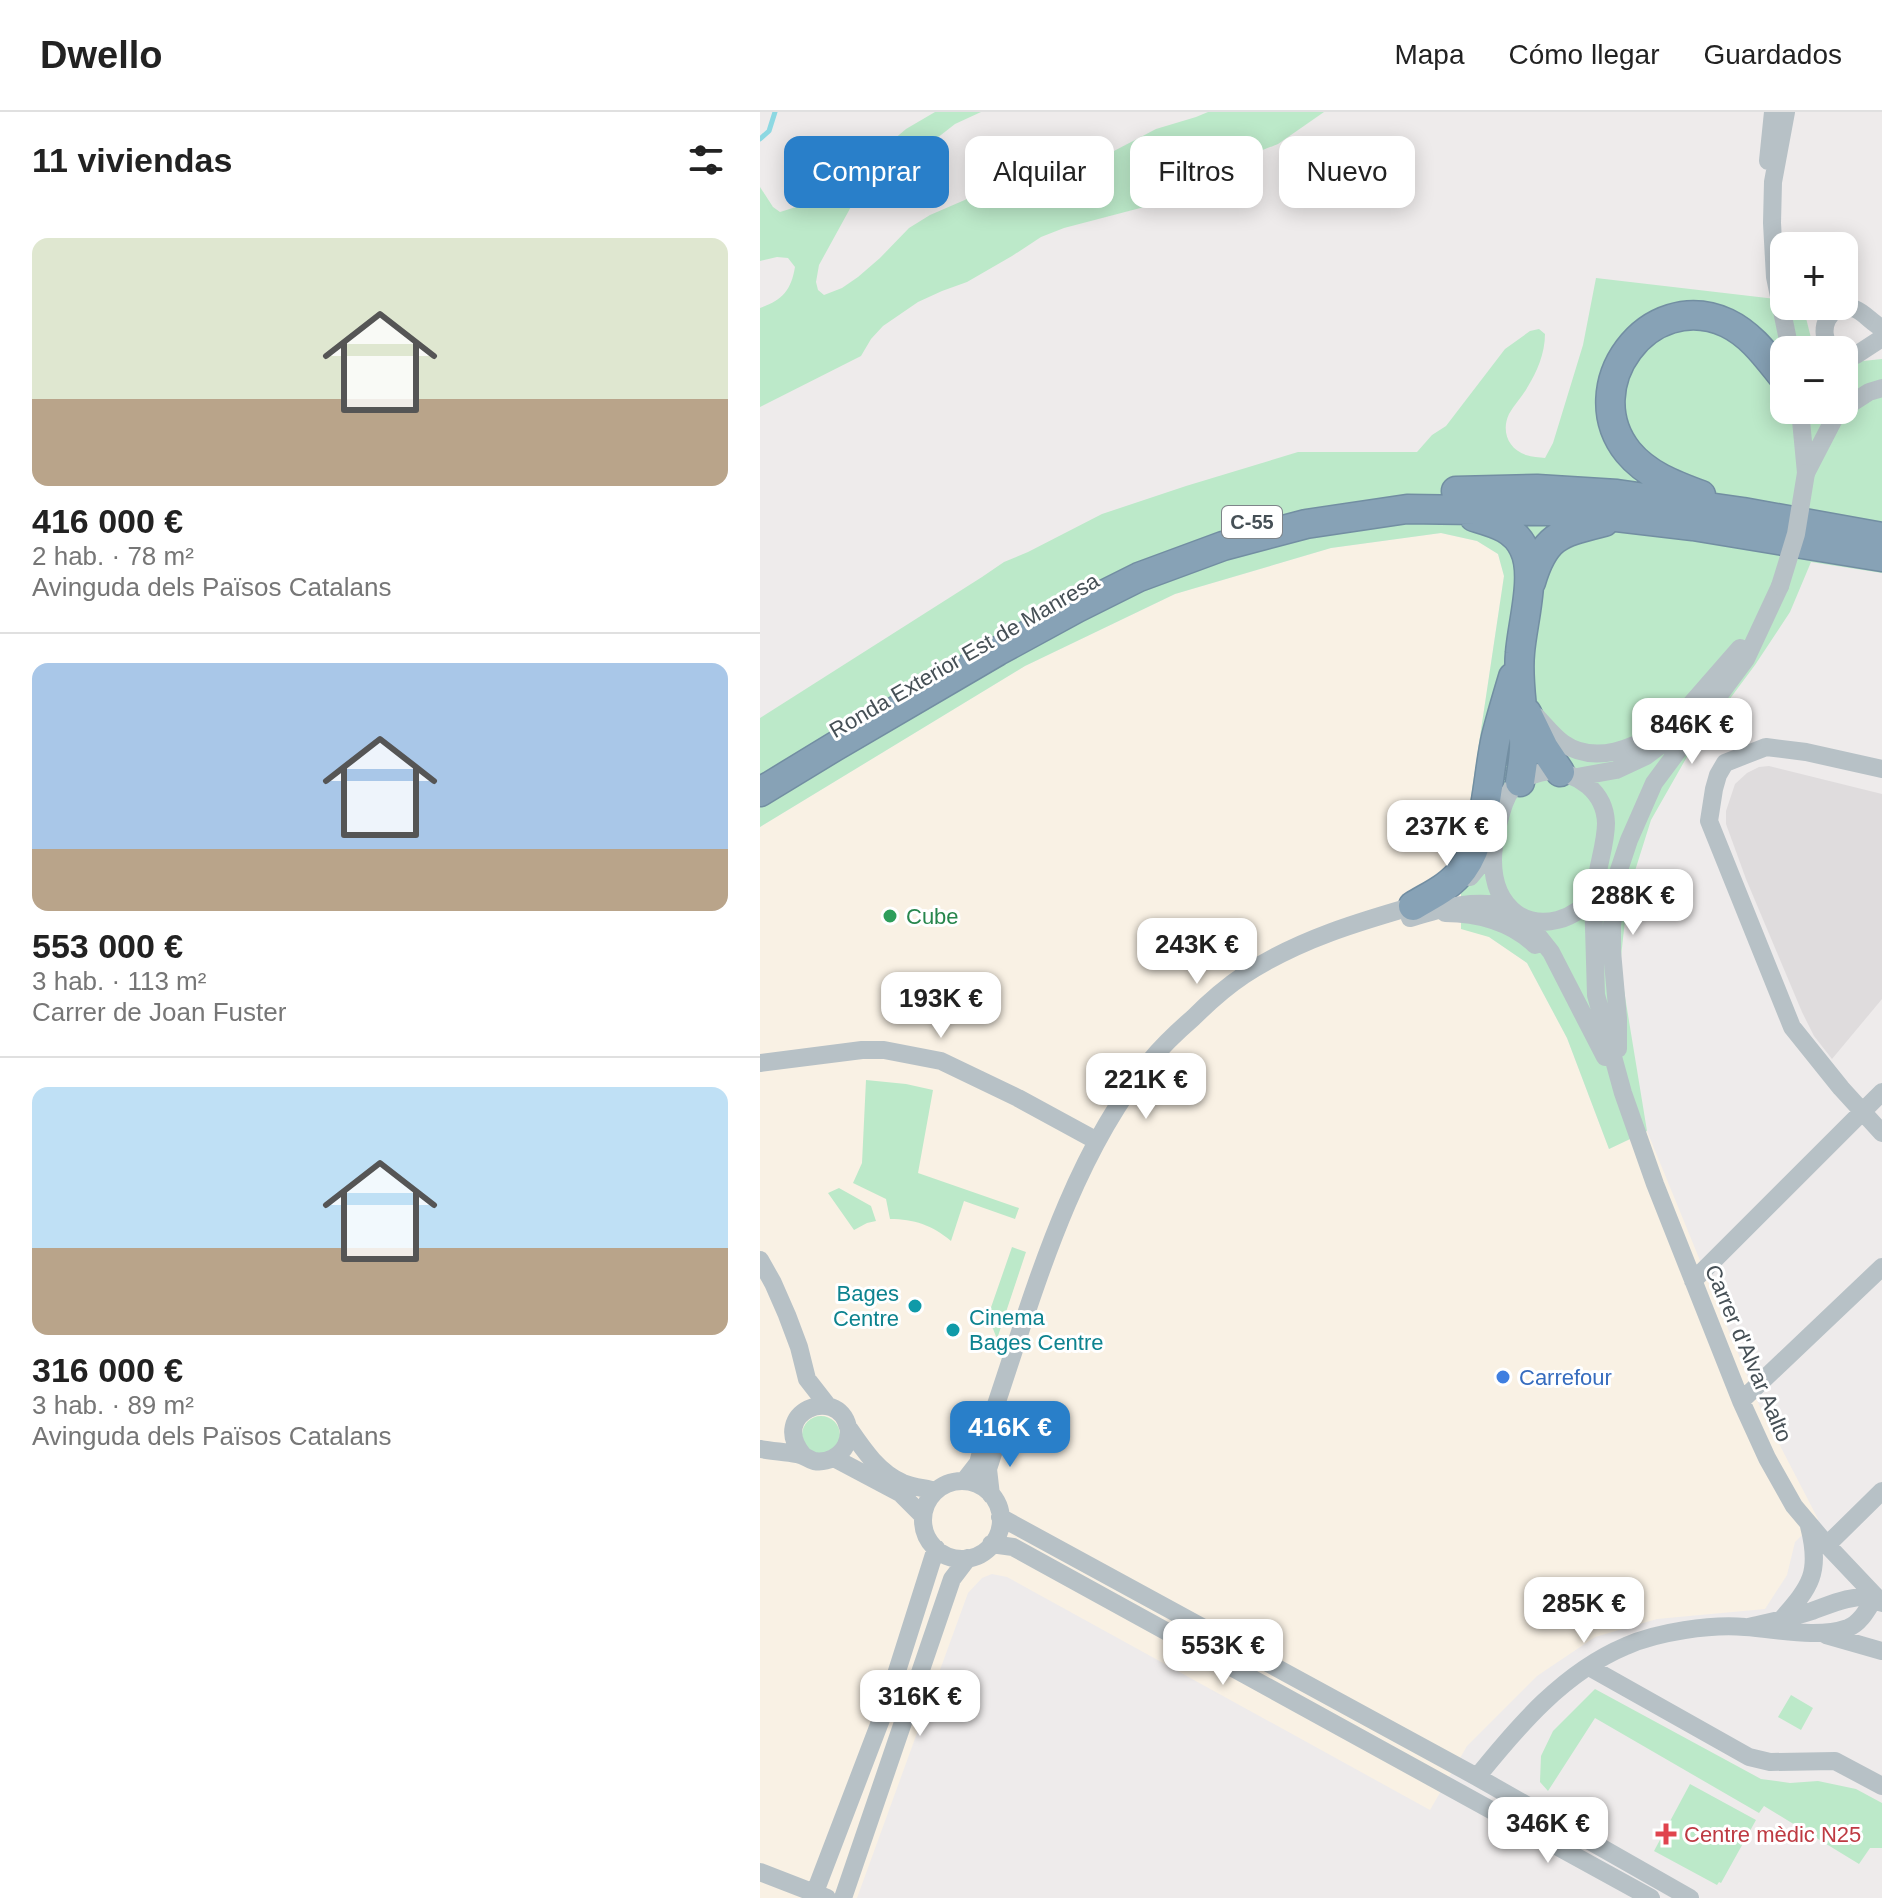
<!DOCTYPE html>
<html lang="es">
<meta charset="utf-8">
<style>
body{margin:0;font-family:Helvetica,sans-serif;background:#f2f2f2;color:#222;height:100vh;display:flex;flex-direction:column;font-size:30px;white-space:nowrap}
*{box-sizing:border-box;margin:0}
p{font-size:26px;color:#767676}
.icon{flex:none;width:44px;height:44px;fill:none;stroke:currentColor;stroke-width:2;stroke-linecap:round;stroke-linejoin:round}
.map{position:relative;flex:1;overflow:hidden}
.side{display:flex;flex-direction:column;background:#fff;width:760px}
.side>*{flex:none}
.banner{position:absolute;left:24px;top:24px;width:760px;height:72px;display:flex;gap:16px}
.fabs{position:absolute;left:1010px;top:120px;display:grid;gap:16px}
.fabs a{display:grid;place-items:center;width:88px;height:88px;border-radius:16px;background:#fff;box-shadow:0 4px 20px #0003;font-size:40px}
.price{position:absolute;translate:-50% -68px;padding:0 18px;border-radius:16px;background:#fff;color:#222;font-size:26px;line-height:52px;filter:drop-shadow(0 2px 4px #0008)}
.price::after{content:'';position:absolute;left:50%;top:48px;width:24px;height:18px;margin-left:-12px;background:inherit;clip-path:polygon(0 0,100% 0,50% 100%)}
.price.on{background:#297fc9;color:#fff}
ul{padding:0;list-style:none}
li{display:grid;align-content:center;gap:16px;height:424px;padding:0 32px}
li+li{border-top:2px solid #e0e0e0}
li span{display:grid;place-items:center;height:248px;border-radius:16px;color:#555}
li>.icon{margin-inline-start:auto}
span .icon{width:144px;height:144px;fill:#fffc;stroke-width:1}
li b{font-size:34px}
h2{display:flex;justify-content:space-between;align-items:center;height:96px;padding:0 32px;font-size:34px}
.pill{padding:0 28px;border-radius:16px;background:#fff;box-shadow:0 4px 20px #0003;font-size:28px;line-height:72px}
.pill.on{background:#297fc9;color:#fff}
header{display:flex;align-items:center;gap:48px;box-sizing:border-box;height:112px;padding:0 40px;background:#fff;border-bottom:2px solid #e0e0e0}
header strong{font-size:38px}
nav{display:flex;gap:44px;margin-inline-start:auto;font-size:28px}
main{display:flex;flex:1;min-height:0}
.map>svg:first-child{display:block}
.commercial{fill:#f9f1e4}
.education{fill:#dfdcdd}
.green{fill:#bce9c9}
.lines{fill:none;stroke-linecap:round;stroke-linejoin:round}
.stream{stroke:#8dd8e2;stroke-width:5}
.highway-casing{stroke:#728ea2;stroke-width:31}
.minor{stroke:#b7c1c6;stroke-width:18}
.highway{stroke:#87a2b6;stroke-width:28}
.minor-bridge{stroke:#b7c1c6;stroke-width:18}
.leisure-dot{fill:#2e9e5b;stroke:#fff;stroke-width:3}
.culture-dot{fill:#0f9aa8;stroke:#fff;stroke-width:3}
.shop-dot{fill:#3f7fe0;stroke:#fff;stroke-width:3}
.health-dot{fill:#e0444e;stroke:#fff;stroke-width:3}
.labels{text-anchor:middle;stroke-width:6;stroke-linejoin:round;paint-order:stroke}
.shield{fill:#fff;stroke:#7e8489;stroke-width:2}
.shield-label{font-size:20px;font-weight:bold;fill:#465056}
.street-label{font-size:22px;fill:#465056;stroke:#fff}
.leisure-label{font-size:22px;fill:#27864d;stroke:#fff;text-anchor:start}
.culture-label{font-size:22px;fill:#0d838f;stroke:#fff;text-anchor:end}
.shop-label{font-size:22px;fill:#366cbe;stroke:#fff;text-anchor:start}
.health-label{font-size:22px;fill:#be3a42;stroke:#fff;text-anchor:start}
</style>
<header>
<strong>Dwello</strong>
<nav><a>Mapa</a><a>Cómo llegar</a><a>Guardados</a></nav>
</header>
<main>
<section class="side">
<h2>11 viviendas<svg class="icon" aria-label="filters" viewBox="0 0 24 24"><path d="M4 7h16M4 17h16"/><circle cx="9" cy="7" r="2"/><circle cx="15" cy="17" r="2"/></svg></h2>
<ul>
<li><span style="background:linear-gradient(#dfe7d0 65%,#b9a48a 0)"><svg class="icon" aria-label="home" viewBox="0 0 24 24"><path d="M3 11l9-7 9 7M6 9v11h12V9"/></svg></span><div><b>416 000 €</b><p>2 hab. · 78 m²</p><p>Avinguda dels Països Catalans</p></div></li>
<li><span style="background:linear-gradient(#a9c7e8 75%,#b9a48a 0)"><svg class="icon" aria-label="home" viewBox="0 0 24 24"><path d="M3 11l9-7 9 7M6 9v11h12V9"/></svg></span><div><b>553 000 €</b><p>3 hab. · 113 m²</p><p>Carrer de Joan Fuster</p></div></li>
<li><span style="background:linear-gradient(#bfe0f5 65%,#b9a48a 0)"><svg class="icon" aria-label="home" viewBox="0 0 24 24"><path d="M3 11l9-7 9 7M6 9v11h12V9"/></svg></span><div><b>316 000 €</b><p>3 hab. · 89 m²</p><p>Avinguda dels Països Catalans</p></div></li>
</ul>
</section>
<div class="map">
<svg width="1122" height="1786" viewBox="0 0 1122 1786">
<rect width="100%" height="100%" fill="#eeebeb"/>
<!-- commercial -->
<path class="commercial" d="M681,421l36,8 21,13 6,22 -33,221 -10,42 28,98 38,26 40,75 42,111 38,-18 113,276 58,112 -23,23 -8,33 -22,34 -108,10 -62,18 -58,39 -70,70 -37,64 -423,-233 -15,-3 -10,4 -14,15 -111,305h-97v-1071l265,-161 150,-72 156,-46z"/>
<!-- education -->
<path class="education" d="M1009,654l113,28v205l-50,60 -18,-23 -12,-24 -56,-133 -20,-55v-13l9,-27 12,-11 12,-6z"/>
<!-- green -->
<path class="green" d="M175,0h46l-26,12 -32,25 -51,33 -14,12 -39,71 -3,17 2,8 6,5 18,-7 16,-11 22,-19 29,-30 21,-13 44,-19 38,-19 43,-16 32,-14 17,7 8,-2 44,-23 40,-12 12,-5h116l-46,32 -79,31 -51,31 -84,22 -23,9 -29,19 -45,26 -25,9 -24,11 -35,24 -12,13 -10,17 -101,51v-99c22,-8 31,-17 35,-41l-7,-9 -11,-1 -17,4v-74l13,20 7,5 16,-5 43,-26 27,-18 40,-34z
M836,166l188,22v6h19l11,44h-30v60h60v-47l38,-4v214l-71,-11 -21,50 -35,53 -67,90 -37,65 -23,73 -8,73 27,165 -38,18 -42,-111 -40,-75 -38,-26 -28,-8v-90l10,-42 33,-221 -6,-22 -21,-13 -36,-8 -110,15 -156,46 -150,72 -265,161v-109l222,-141 22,-15 24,-10 74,-38 84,-28 112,-34h119l15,-17 14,-9 59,-77 25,-18 9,-2 6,5c0,19 -8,38 -18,54 -5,9 -13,17 -18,26 -8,17 -1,35 17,41 6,2 13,2 19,3l8,-15 30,-98z
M106,968l40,4 27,6 -15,83 101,35 -4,11 -51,-18 -13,40c-19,-16 -37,-22 -61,-22l-4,-20 -33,-16 9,-20z
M79,1076l32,18 5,15 -9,2 -13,7 -26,-37z
M252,1135l14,5 -29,87 -9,-23z
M42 1323a19 19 0 1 1 38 0a19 19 0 1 1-38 0Z
M835,1577l166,90 29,4 28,-2 38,8 26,14v45h-12l-11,16 -95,-58 -5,7 -164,-95 -47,73 -8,-9 1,-26 12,-25z
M1031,1583l22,13 -12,22 -23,-13z
M930,1672l66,36 -35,63 -2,-1 -2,3 -63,-34z"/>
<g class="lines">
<!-- stream -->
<path class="stream" d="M0,27l9,-8 6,-19"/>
<!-- highway casing -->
<g class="highway-casing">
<path id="highway" d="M696,379l81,-2 80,5 126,18 139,25
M941,383c-27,-10 -54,-20 -73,-43 -52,-65 20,-165 99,-129 25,12 40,34 57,55
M714,405c20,6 41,11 50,32 13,26 -2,75 -4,104 -3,28 4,58 4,86 1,14 -2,29 -4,43
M771,470c14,-47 29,-49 73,-60
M767,601l17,35 16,24
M0,680l74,-45 164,-96 79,-43 62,-31 84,-31 83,-22 101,-15 142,2 42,3 102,12 189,31
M653,794c18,-11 37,-19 50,-37 24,-32 24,-93 33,-132 5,-20 11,-40 17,-60"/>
</g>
<!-- minor -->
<path class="minor" d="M1026,0l-13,70 -1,41 3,54 15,73
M1008,49l5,-49
M1072,238c-17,-19 -3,-49 23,-41 10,4 17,14 27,19
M1084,244l12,-1 26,-17
M1084,296l25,-16 13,-4
M1040,298l6,63
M1046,361l31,-60 4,-3
M776,604c9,9 17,20 27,27 34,24 74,2 105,-14
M1122,657l-76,-17 -40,-5 -41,16 -7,12 -4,14 -5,32 83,206 49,61 41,45
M789,659c29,1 56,21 57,52 0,14 -4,29 -7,43 -2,9 -2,22 -7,29 -15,25 -51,35 -75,19 -18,-13 -24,-33 -24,-54 0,-17 8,-56 18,-70 8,-12 25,-17 38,-19z
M817,665l39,-7 30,-14 16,-12 9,-17 69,-79
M710,765l23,-28
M833,782l3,101 27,98 32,91 86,217 26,57 27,48 33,39 55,58
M685,801c33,0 67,9 90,32
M650,806c38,-11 57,-18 98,-12
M764,806l27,34 54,105
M858,937v-31l-6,-67v-26l7,-55 10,-30 25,-57 92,-124 34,-73
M0,951l102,-13h22l57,11 77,37 79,43
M0,1148l13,23 14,32 12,32 8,32 21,27
M933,1169l189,-189
M981,1289l141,-134
M88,1315c15,22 30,45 55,56 10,4 22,5 33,8
M0,1337c12,2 25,3 37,5 7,1 11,5 17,7 13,2 26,-4 32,-16 2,-5 4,-12 2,-18 -11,-43 -80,-14 -45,28
M74,1346l66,35 23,23
M204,1369l14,-18 7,-26c44,-126 80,-272 165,-376 13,-16 28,-30 43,-43 16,-16 33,-31 51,-43 55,-36 117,-54 180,-72
M163 1408a39 39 0 1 1 78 0a39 39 0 1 1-78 0Z
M231,1383l-3,-26 18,-56
M240,1405l477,260 213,121
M231,1432l22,3 20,11 618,340
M1067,1433l55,-54
M1021,1508c30,-34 40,-47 28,-94
M1066,1523l56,16
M829,1555l160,90 21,5 65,-1 47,25
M717,1665c41,-51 87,-105 149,-131 31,-14 85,-22 119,-19 33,2 71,12 103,1 13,-5 20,-20 27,-31 -24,-2 -41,6 -63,14 -21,7 -42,11 -64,16
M0,1760l67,26
M55,1780l70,-183 51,-161
M83,1786l109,-319 16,-21"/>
<!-- highway -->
<use href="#highway" class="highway"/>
<!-- minor-bridge -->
<path class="minor-bridge" d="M1020,474l16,-52 10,-61"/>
</g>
<!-- markers -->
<circle class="leisure-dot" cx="130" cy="804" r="8"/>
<g class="culture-dot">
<circle cx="155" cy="1194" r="8"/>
<circle cx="193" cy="1218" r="8"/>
</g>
<circle class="shop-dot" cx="743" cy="1265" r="8"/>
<path class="health-dot" d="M902 1710h8v8h8v8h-8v8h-8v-8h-8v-8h8z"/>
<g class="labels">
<!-- shield labels -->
<rect class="shield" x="462" y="394" width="60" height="32" rx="6"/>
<g class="shield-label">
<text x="492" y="417">C-55</text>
</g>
<!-- street labels -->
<g class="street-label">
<text transform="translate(204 543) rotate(-30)" y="8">Ronda Exterior Est de Manresa</text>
<text transform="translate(989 1241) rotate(67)" y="8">Carrer d'Alvar Aalto</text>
</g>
<!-- leisure labels -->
<g class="leisure-label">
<text x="146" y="812">Cube</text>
</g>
<!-- culture labels -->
<g class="culture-label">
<text x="139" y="1189">Bages<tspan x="139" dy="25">Centre</tspan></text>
<text x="209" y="1213" text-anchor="start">Cinema<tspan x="209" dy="25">Bages Centre</tspan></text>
</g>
<!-- shop labels -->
<g class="shop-label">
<text x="759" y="1273">Carrefour</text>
</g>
<!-- health labels -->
<g class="health-label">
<text x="924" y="1730">Centre mèdic N25</text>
</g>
</g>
</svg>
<div class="fabs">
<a>+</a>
<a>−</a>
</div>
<b class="price" style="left:932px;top:654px">846K €</b>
<b class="price" style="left:687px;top:756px">237K €</b>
<b class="price" style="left:873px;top:825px">288K €</b>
<b class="price" style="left:437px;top:874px">243K €</b>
<b class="price" style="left:181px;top:928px">193K €</b>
<b class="price" style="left:386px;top:1009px">221K €</b>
<b class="price on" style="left:250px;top:1357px">416K €</b>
<b class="price" style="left:824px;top:1533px">285K €</b>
<b class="price" style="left:463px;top:1575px">553K €</b>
<b class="price" style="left:160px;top:1626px">316K €</b>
<b class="price" style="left:788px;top:1753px">346K €</b>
<div class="banner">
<a class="pill on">Comprar</a>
<a class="pill">Alquilar</a>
<a class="pill">Filtros</a>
<a class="pill">Nuevo</a>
</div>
</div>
</main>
